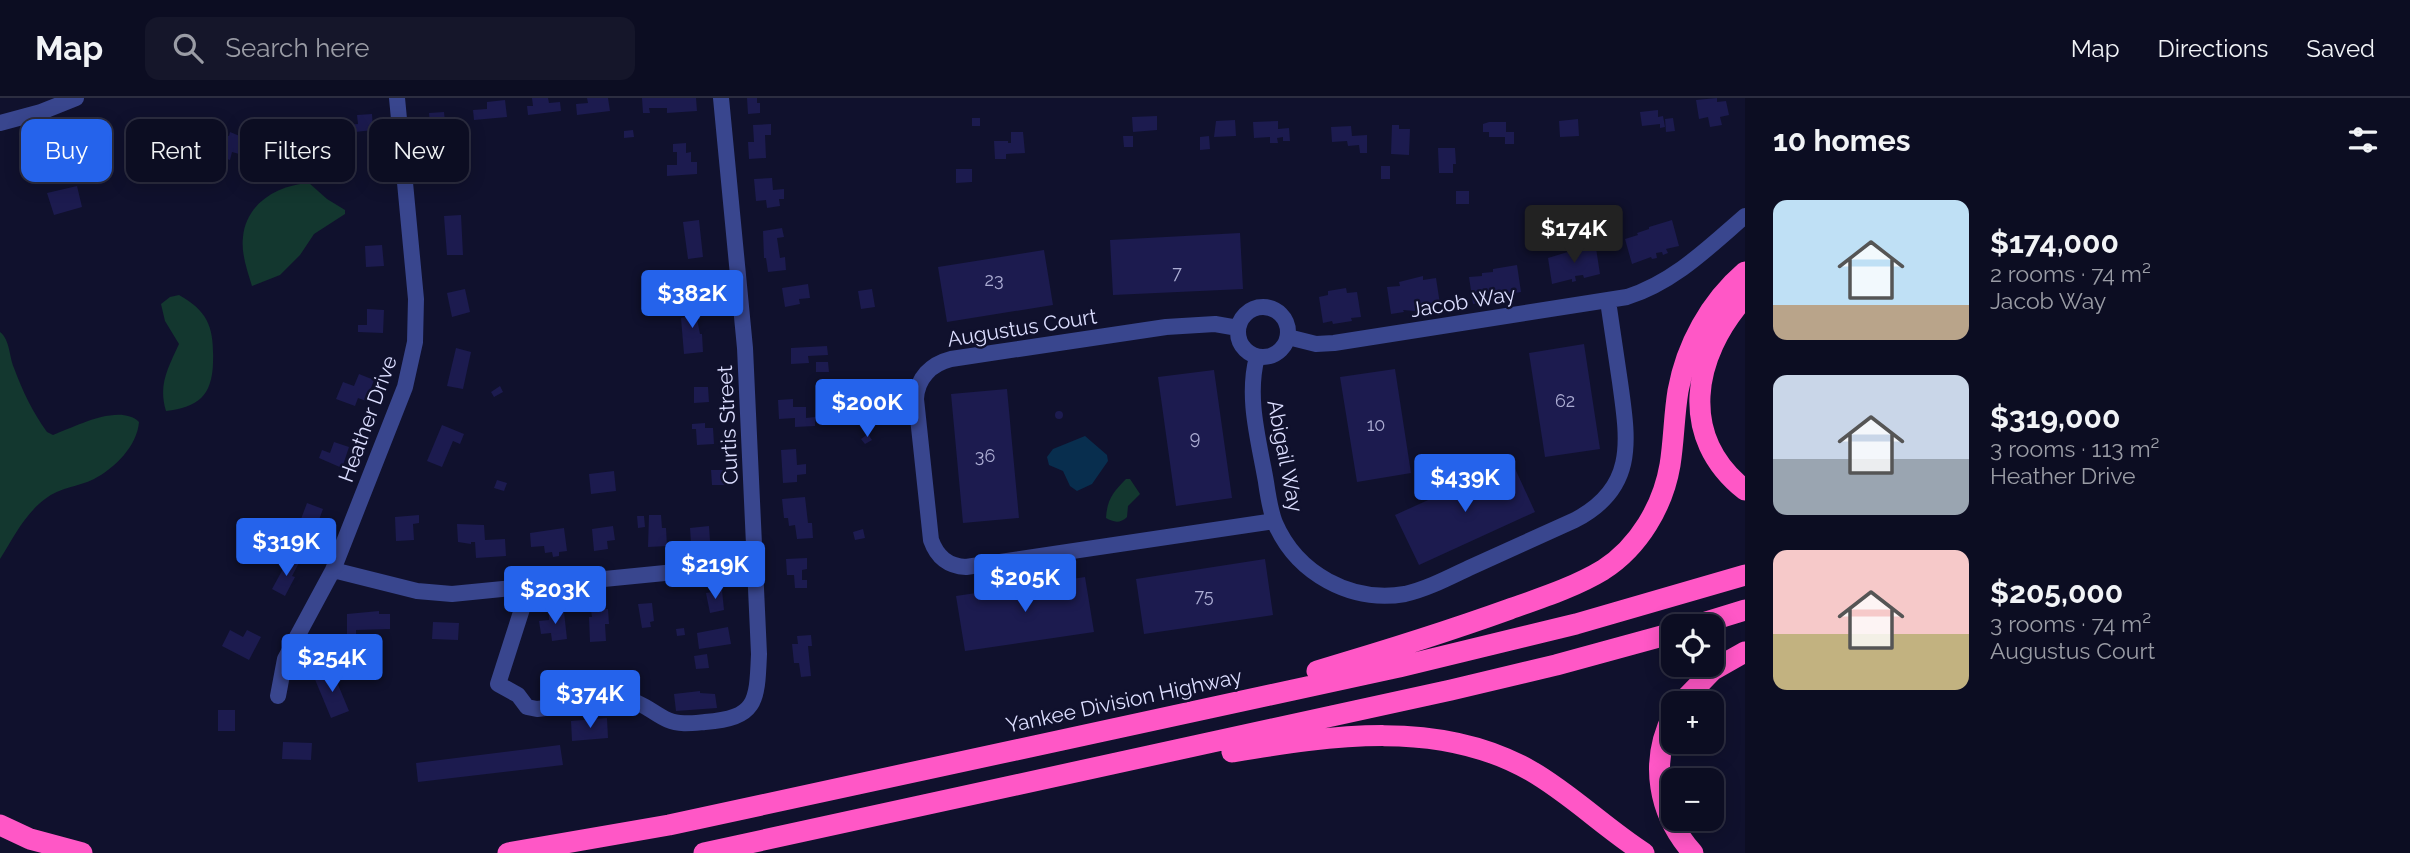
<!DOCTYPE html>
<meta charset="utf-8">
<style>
body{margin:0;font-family:Raleway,sans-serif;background:#15162a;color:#f1f3f6;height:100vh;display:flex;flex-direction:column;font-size:26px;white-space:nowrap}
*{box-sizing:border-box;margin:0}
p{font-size:23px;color:#9a9ca5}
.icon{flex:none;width:38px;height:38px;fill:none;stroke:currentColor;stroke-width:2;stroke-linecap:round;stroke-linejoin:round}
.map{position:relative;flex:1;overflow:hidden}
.sheet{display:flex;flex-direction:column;background:#0c0d22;width:665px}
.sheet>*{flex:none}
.guide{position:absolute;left:21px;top:21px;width:665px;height:63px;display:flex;gap:14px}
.controls{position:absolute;left:1661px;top:516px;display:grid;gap:14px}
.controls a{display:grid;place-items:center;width:63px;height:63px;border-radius:14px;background:#0c0d22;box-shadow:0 4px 18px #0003,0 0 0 2px #2c2d40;font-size:35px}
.price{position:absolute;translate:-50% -60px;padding:0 16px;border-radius:7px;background:#2563eb;color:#fff;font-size:23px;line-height:46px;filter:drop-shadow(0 2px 4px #0008)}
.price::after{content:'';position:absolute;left:50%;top:42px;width:21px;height:16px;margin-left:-10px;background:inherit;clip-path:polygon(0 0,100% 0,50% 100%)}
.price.on{background:#222;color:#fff}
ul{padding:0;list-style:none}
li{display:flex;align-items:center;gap:21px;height:175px;padding:0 28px}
li span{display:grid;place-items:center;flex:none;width:196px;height:140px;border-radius:14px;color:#555}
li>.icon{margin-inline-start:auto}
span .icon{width:84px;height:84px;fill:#fffc;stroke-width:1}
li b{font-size:30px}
h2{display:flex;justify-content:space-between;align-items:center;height:84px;padding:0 28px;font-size:30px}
.tag{padding:0 24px;border-radius:14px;background:#0c0d22;box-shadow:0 4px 18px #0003,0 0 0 2px #2c2d40;font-size:24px;line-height:63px}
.tag.on{background:#2563eb;color:#fff}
header{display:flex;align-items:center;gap:42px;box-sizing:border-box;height:98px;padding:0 35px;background:#0c0d22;border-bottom:2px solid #2c2d40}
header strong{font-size:33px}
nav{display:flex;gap:38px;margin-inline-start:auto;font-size:24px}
.search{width:490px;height:63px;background:#15162a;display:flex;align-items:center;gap:18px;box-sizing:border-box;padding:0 24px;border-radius:14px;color:#9a9ca5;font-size:26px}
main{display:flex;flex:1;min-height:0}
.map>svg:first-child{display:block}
.green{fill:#13372f}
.water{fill:#082e4e}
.building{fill:#1c1b4f}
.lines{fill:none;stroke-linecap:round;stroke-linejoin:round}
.minor{stroke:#39468e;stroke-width:16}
.highway{stroke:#ff57c6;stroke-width:21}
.labels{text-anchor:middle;stroke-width:5;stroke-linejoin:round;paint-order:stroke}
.number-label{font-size:18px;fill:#acadd3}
.street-label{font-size:21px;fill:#dcdeff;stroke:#10112d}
</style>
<header>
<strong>Map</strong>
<div class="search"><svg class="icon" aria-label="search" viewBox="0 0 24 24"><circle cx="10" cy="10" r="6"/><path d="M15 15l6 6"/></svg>Search here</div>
<nav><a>Map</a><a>Directions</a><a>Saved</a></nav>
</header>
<main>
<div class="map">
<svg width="1745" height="755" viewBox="0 0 1745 755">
<rect width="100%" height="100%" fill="#10112d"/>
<!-- green -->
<path class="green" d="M309,85l18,16 18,11v4l-31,20 -14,21 -20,20 -28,11c-5,-16 -11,-33 -9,-49 3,-34 35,-52 66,-54z
M179,197c31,17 35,35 34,68 -1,33 -15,44 -47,48 -8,-26 2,-43 13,-67l-14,-23 -4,-17 9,-7z
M0,234c10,8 9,24 14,36 8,22 19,45 33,64l6,3c22,-8 66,-32 86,-13 -2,24 -24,46 -45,57 -16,8 -34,8 -49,20 -21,16 -31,38 -45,60z
M1126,381h4l10,15 -12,12 -1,11c-7,7 -14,5 -21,1 1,-18 7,-26 20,-39z"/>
<!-- water -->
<path class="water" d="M1085,338l22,19 1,6 -16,23 -15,7 -7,-5 -7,-15 -14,-6 -2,-8 6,-8z"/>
<!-- building -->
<path class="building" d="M532,0h16l1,5 11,-1 1,9 -33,4 -1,-9h6z
M587,0h21l2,13 -33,4 -1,-11 12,-1z
M642,0h54l1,13 -30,2v-5h-18l1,5h-7z
M747,0h10v5h3v10l-12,1z
M1717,0v4l9,-1 3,14 -9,2 2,8 -12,2 -2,-10 -9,2 -3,-19z
M505,2l2,17 -33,3 -1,-10 14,-1v-7z
M1658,12v7l5,-1 2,11 -5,1v-4l-18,2 -2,-14z
M444,14l3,30 -15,3 -3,-32z
M372,16l1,16 -18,2 1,7h-7l-1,-14 10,-1 -1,-9z
M1157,18v14l-24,2 -1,-15z
M972,20h8v8h-8z
M1673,20l2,13 -9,1 -1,-13z
M1578,21l1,17 -19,1 -1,-16z
M1235,22l1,16 -22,1 2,-16z
M1278,23v8l11,-1 1,13h-7v-4l-6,1 1,5h-8v-6l-16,1 -1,-16z
M1489,24h17v10h8v12h-9v-7h-16v-5h-6v-8z
M188,25l16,4 -3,11 17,4 2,-9 9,3 1,-4 17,7 -4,16 -11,-3 -2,8 -8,-3 -3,10 -17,-4 2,-8 -12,-3 1,-4 -10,-3z
M771,26v11h-6l1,23 -17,1 -1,-17h6l-1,-17z
M1392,27h7v4h11l-1,26 -18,-1z
M309,28l2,19 -29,3 -1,-9 8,-1 -1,-10z
M1351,28l1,10 15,-1v18h-7l-1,-8 -11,1 -1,-5 -15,1 -1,-15z
M633,32l1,7 -10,1v-7z
M1011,34h12l2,21 -19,1v5h-11l-1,-18h14v2h3z
M1123,38h10v11h-9z
M1209,38l1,13 -10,1v-13z
M686,45v10l5,-1v10h6v12l-30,2v-11h10v-13h-4v-8z
M1438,50h17l1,16h-3v9h-14z
M1381,68h9v13h-9z
M956,71h16v13l-16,1z
M772,80l1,12 11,-1v10h-5l1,7 -13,2 -1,-8 -10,1 -2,-22z
M77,88l5,21 -28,8 -7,-22z
M1456,93h13v13h-13z
M461,117l2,40h-16l-3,-39z
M699,122l4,37 -15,2 -5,-37z
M1672,122l7,26 -13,3 2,4 -5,2 -1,-3 -6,1 1,5 -5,1 -1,-2 -19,7 -7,-25 13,-4 -1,-2 12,-4v-2z
M782,130l2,9 -7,1 3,20 5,-1 1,13 -18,2 -2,-14h-2l-1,-27z
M1240,135l3,56 -130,6 -3,-55z
M382,147l2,21 -18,1 -1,-21z
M1584,149v2l12,-1 4,26 -16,4 -1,-3 -8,1 1,5 -4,1v-3l-20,5 -4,-26z
M1044,152l9,55 -106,17 -9,-55z
M1517,167l4,27 -13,2 1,4 -13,-1 1,2 -24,5 -4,-27 13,-1v-3l11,-1v-3z
M1423,178v4l13,-2 4,26 -17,3 -1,-3 -7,1v6l-12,-1 1,2 -13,2 -4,-27 13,-1 -1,-4z
M808,186l2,14 -11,1 1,5 -15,3 -3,-19z
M1346,190l1,5 10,-1 4,25 -10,1 1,3 -19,3 -1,-3 -9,2 -4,-26 9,-2v-4z
M465,191l5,23 -18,5 -5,-24z
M872,191l3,18 -14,2 -3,-18z
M699,206l1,15h-3l3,15h2l1,18 -19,2 -3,-36 4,-1 -1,-12z
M367,211l17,1 -1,23 -25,-1v-7h9z
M1584,246l16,105 -55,8 -16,-104z
M827,248l1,9 -20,1 1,7 -18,1v-16z
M456,250l15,4 -8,37 -16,-3z
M816,264h12l1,10h-13z
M1395,271l16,104 -54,9 -17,-105z
M1214,272l18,128 -56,8 -18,-129z
M359,276l15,6 -8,21 -8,-3 -3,8 -19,-7 7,-17 11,4z
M500,288l3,6 -9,5 -3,-5z
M694,289h14l1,15 -15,1z
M1007,291l12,129 -56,5 -12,-129z
M793,301v8h13v11l9,-1v9l-20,1v-9l-16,1 -1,-19z
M1055 317a4 4 0 1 1 8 0a4 4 0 1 1-8 0Z
M705,325v5h8l1,16 -17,1 -1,-16h-4v-5z
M442,327l22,9 -4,10 -7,-3 -11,26 -15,-6z
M868,336l4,6 -7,4 -4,-5z
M334,344l15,5 -7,21 -23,-10 3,-8 8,3z
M796,351l1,16 9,-1v10l-9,1v7l-14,1 -2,-33z
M1512,364l23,50 -116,53 -24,-50z
M711,372h14l1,15h-14z
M614,373l2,20 -25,3 -2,-20z
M497,382l10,3 -3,8 -10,-3z
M805,399l3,26h4l1,15 -16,1 -2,-14 -6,1 -1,-8h-4l-2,-19z
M307,405l16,6 -9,24 -16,-6z
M419,417v8l-6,1 1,16 -18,1 -1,-24z
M649,417h12l1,13h4l1,18 -19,1z
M637,418h7l1,11 -7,1z
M457,426l27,1 1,15 20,-1 1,17 -30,2 -1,-16h-4v2l-13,-2z
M613,428l2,14 -8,1 1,8 -14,2 -2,-22z
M709,428l1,15 -19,2 -1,-15z
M564,430l3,23 -8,1v4l-6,1 -1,-5 -7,1 -1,-7 -13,1 -1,-14z
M863,431l2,9 -10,2 -2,-8z
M289,460l10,5 -7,13 3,1 -10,19 -13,-7z
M807,460v11l-5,1v10h5v8h-12l-1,-13h-7l-1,-16z
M1265,461l8,56 -129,19 -8,-55z
M1085,479l9,55 -129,19 -9,-55z
M722,492l2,20 -14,3 -4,-20z
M652,505l2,18 -4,1 1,5 -9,1 -4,-24z
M608,511l1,15h-4l1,17 -16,1 -1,-25h3l-1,-7z
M379,513v3h11v15l-34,1v5h-9v-21z
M564,514l3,27 -15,2 -1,-8 -10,1 -2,-13 10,-1v-7z
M433,524l26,1 -1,17 -26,-1z
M728,529l3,17 -32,5 -2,-16z
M684,530l1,7 -8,1 -1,-7z
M230,532l13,7 4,-7 14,7 -12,23 -27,-14z
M811,537l1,11h-4l3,30 -10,1 -2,-14h-5l-2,-19h6l-1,-8z
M707,556l2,14 -13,1 -2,-13z
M332,572l17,41 -18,7 -17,-41z
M595,583l1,7 -11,1 -1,-7z
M700,593v2l15,1 2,14 -41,3 -2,-17z
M218,612h17v21h-17z
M607,620l1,20 -36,3 -1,-20z
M283,644l29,1 -1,17 -29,-1z
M560,647l3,20 -145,17 -2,-19z"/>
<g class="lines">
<!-- minor -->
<path class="minor" d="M0,25l41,-11 35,-14
M1238 234a25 25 0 1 1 50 0a25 25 0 1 1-50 0Z
M1238,230l-23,-4 -49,3 -215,32c-20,5 -34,19 -35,40l15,141c6,17 17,26 35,27l308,-46
M1288,239l28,7 18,-1 293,-46c47,-15 81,-49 118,-81
M1257,259c-11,41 2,84 9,125 2,14 4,28 9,41 22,51 76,80 130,71 22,-5 43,-16 64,-26 35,-16 71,-32 106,-48 62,-32 53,-80 45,-138 -4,-27 -8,-54 -12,-81
M333,472l84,21 35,3 304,-30
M529,489l-31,97 20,11 9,12 10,2c26,-3 67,-12 92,-9 15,3 25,14 39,20 11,5 25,3 37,2 52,-4 52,-20 54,-68l-14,-306 -24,-250
M278,598l7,-37 48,-89 72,-183 10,-45 1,-43 -19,-201"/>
<!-- highway -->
<path class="highway" d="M1745,199c-53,59 -67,140 0,193
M1693,528l52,-16
M1317,573c65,-19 129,-39 193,-62 31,-11 65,-22 93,-39 36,-23 60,-64 67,-105 4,-25 4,-50 8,-74 8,-45 32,-89 67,-119
M1680,606l33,-34 32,-18
M1673,617c-24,47 -15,99 20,138
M1232,654c98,-16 207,-34 299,19 40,23 74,57 113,82
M0,727l30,14 52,14
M508,755l161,-28 730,-158 177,-43 169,-49
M704,755l747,-163 105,-25 117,-32"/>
</g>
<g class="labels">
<!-- number labels -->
<g class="number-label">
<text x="1177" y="181">7</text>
<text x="994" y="188">23</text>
<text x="1565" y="309">62</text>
<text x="1376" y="333">10</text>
<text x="1195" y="346">9</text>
<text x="985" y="364">36</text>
<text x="1204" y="504">75</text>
</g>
<!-- street labels -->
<g class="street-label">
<text transform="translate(1463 204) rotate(-9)" y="7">Jacob Way</text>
<text transform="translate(1022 230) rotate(-9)" y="7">Augustus Court</text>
<text transform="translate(368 321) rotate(-70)" y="7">Heather Drive</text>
<text transform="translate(728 327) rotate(-93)" y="7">Curtis Street</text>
<text transform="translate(1285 358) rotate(79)" y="7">Abigail Way</text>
<text transform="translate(1124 603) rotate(-12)" y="7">Yankee Division Highway</text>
</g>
</g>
</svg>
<div class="controls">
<a><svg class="icon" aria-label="locate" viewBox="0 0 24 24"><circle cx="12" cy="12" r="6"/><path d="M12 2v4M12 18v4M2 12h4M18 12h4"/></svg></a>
<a>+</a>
<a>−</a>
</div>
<b class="price on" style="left:1574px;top:167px">$174K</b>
<b class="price" style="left:692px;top:232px">$382K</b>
<b class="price" style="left:867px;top:341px">$200K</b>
<b class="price" style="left:1465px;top:416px">$439K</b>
<b class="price" style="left:286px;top:480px">$319K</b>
<b class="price" style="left:715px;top:503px">$219K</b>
<b class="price" style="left:1025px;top:516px">$205K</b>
<b class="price" style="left:555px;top:528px">$203K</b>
<b class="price" style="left:332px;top:596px">$254K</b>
<b class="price" style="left:590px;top:632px">$374K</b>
<div class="guide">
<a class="tag on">Buy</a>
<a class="tag">Rent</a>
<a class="tag">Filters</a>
<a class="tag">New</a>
</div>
</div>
<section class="sheet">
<h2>10 homes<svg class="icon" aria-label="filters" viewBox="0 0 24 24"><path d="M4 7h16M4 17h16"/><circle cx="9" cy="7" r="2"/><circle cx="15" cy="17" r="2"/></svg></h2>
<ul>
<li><span style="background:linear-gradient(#bfe0f5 75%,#b9a48a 0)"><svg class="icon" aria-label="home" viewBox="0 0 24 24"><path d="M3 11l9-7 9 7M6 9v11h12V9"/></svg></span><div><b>$174,000</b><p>2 rooms · 74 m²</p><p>Jacob Way</p></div></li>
<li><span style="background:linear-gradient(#c9d6e8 60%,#9aa5b1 0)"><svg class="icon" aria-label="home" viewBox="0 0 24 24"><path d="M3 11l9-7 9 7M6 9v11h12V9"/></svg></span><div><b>$319,000</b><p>3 rooms · 113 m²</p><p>Heather Drive</p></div></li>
<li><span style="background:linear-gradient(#f6c9c9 60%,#c2b280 0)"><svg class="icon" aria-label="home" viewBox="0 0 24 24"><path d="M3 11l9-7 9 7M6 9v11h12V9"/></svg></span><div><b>$205,000</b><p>3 rooms · 74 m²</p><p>Augustus Court</p></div></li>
</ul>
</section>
</main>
